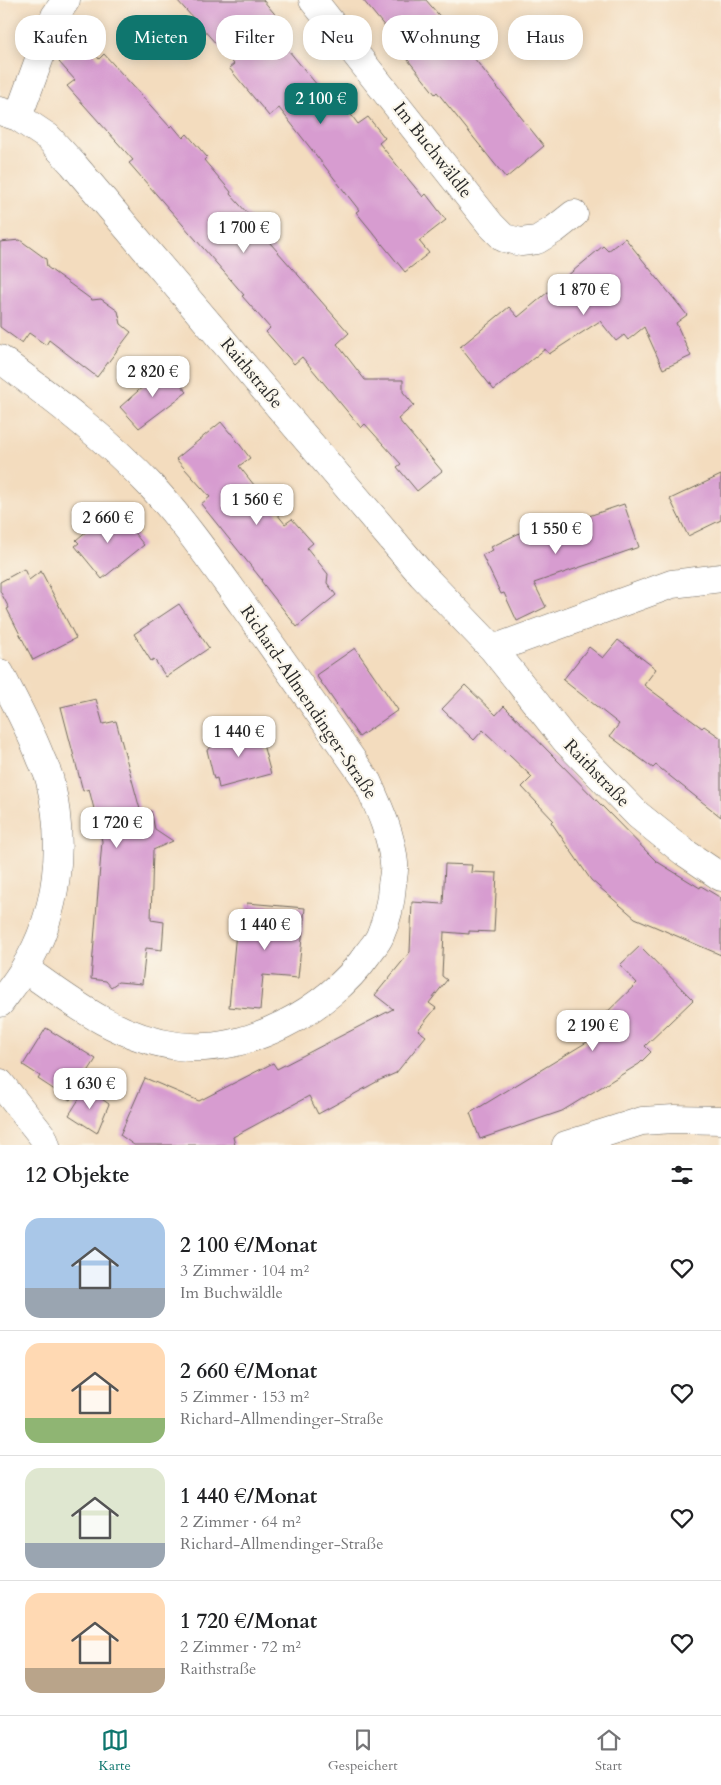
<!DOCTYPE html>
<html lang="de">
<meta charset="utf-8">
<style>
body{margin:0;font-family:Cardo,serif;background:#f2f2f2;color:#202124;height:100vh;display:flex;flex-direction:column;font-size:19px;white-space:nowrap}
*{box-sizing:border-box;margin:0}
p{font-size:16px;color:#757577}
.icon{flex:none;width:28px;height:28px;fill:none;stroke:currentColor;stroke-width:2;stroke-linecap:round;stroke-linejoin:round}
.map{position:relative;height:1145px;overflow:hidden}
.details{display:flex;flex-direction:column;background:#fff;flex:1}
.details>*{flex:none}
.guide{position:absolute;left:15px;top:15px;width:691px;height:45px;display:flex;gap:10px}
.price{position:absolute;translate:-50% -42px;padding:0 11px;border-radius:10px;background:#fff;color:#222;font-size:16px;line-height:32px;filter:drop-shadow(0 1px 2px #0008)}
.price::after{content:'';position:absolute;left:50%;top:30px;width:15px;height:11px;margin-left:-8px;background:inherit;clip-path:polygon(0 0,100% 0,50% 100%)}
.price.current{background:#0f766e;color:#fff}
ul{padding:0;list-style:none}
li{display:flex;align-items:center;gap:15px;height:125px;padding:0 25px}
li+li{border-top:1px solid #e0e0e0}
li span{display:grid;place-items:center;flex:none;width:140px;height:100px;border-radius:15px;color:#555}
li>.icon{margin-inline-start:auto}
span .icon{width:60px;height:60px;fill:#fffc;stroke-width:1}
li b{font-size:21px}
h2{display:flex;justify-content:space-between;align-items:center;height:60px;padding:0 25px;font-size:21px}
.pill{padding:0 18px;border-radius:20px;background:#fff;box-shadow:0 2px 12px #0003;font-size:18px;line-height:45px}
.pill.current{background:#0f766e;color:#fff}
.tabs{display:flex;justify-content:space-around;align-items:center;height:70px;border-top:1px solid #e0e0e0;background:#fff;font-size:14px;color:#757577}
.tabs a{display:grid;justify-items:center;gap:2px}
.tabs .current{color:#0f766e}
.map>svg:first-child{display:block}
.building{fill:#d79cd0}
.lines{fill:none;stroke-linecap:round;stroke-linejoin:round}
.minor-casing{stroke:#71695e;stroke-width:29}
.minor{stroke:#fff;stroke-width:28}
.labels{text-anchor:middle;stroke-width:4.5;stroke-linejoin:round;paint-order:stroke}
.street-label{font-size:18px;fill:#2b2b2b;stroke:#fbf7ec}
</style>
<div class="map">
<svg width="721" height="1145" viewBox="0 0 721 1145">
<rect width="100%" height="100%" fill="#fbf7ec"/>
<filter id="ink" filterUnits="userSpaceOnUse"><feTurbulence type="fractalNoise" baseFrequency=".02" numOctaves="2"/><feDisplacementMap in="SourceGraphic" scale="10" xChannelSelector="R" yChannelSelector="G"/><feConvolveMatrix kernelMatrix="1 2 1 2 8 2 1 2 1" color-interpolation-filters="sRGB"/></filter>
<filter id="wash" filterUnits="userSpaceOnUse"><feTurbulence type="fractalNoise" baseFrequency=".0096" numOctaves="4" result="noise"/><feDisplacementMap in="SourceGraphic" scale="20" xChannelSelector="R" yChannelSelector="G"/><feGaussianBlur stdDeviation="1.12" result="paint"/><feColorMatrix in="noise" values="0 0 0 0 0 0 0 0 0 0 0 0 0 0 0 0 0 1.4 0 .05"/><feComposite in="paint" operator="in"/></filter>
<g filter="url(#wash)">
<rect width="100%" height="100%" fill="#f3dcbe"/>
<g id="blocks">
<!-- building -->
<path class="building" d="M177,0h86l21,25 -10,8 63,76 6,-5 15,20 10,-7 17,21 -6,5 44,54 3,-3 20,26 -27,21 10,12 -24,19 -49,-60 3,-2 -80,-102 -10,8 -40,-48 5,-4z
M363,0h63l17,20 17,2 8,9 -2,17 78,98 -38,32 -69,-86 -2,2 -42,-53 2,-2z
M84,41l15,18 5,-5 66,73 2,-2 11,13 4,-4 20,23 -3,3 27,32 -1,2 28,31 -2,2 93,106 -12,11 28,36h38v12l11,13 -16,14 44,52 -25,20 -20,-24 4,-3 -36,-40 -4,4 -59,-71 -8,7 -28,-32 4,-4 -28,-32 2,-1 -115,-132 4,-3 -66,-74 8,-6 -16,-18z
M625,238l62,77 -11,8 15,33 -28,13 -19,-42 -16,13 -4,-5 -8,6 -16,-20 -51,33 -4,-5 -51,41 -34,-43 49,-40 9,10 85,-71 5,5z
M20,240l26,19 1,8 45,33 9,-1 17,12 3,13 10,8 -34,45 -48,-37 -3,5 -17,-12 -7,10 -22,-16v-85z
M165,367l22,25 -48,36 -19,-21z
M221,422l9,11h1l19,25 -11,8 46,58 7,-5 21,24 -6,5 21,26 -1,9 9,12 -39,32 -36,-46 1,-1 -61,-76 9,-7 -34,-38z
M721,475v45l-33,16 -18,-37z
M624,504l15,43 -105,36 12,24 -29,14 -13,-28 -3,1 -19,-39 11,-5 -2,-3 45,-22 3,8z
M114,508l30,37 -42,34 -27,-33 4,-3 -3,-3z
M24,569l5,11 12,-9 35,67 -43,22 -26,-51 2,-1 -9,-17v-9z
M179,604l30,44 -43,29 -12,-18 -3,2 -17,-27z
M618,640l38,29 -12,16 58,43 2,-2 17,12v79l-65,-52 -3,3 -43,-32 9,-12 -56,-44 26,-33 14,11z
M355,648l43,62 -39,27 -43,-62z
M465,685l31,30 8,-9 152,155 44,27 1,-2 20,12v57l-86,-37 -44,-38 -40,-58 2,-2 -31,-33 10,-10 -49,-47 -9,10 -32,-31z
M96,699l7,25 13,-3 25,92 10,-2 4,18 18,12 -20,9 -2,70 13,2 -2,28 -16,-2 -4,36 -24,-2 -7,5 -5,-6 -15,-2 11,-138 -13,-52 -6,2 -22,-84z
M258,726l13,48 -52,14 -2,-10 -3,1 -7,-29 27,-19z
M445,864l27,1 -1,7 26,1 -3,59 -25,-1v3l-25,-2 -2,44 5,4 -18,23 7,5 -18,22 8,6 -30,37 -16,7 -62,34 -9,-18 -76,41 2,8h-101l-14,-10 25,-57 54,23 74,-38 4,6 116,-60 -18,-14 35,-43 2,-50 31,2z
M247,903l58,5 -7,70 -35,-3 -3,35 -31,-3 8,-86 8,1z
M640,946l53,54 -48,46 6,6 -12,12 -77,47 -82,28 -10,-26 117,-71 -7,-11 22,-14 35,-34 -17,-18z
M46,1028l50,31 -26,41 -32,-21 2,-3 -17,-11z
M86,1088l23,16 -12,29 -28,-18z"/>
</g>
</g>
<g filter="url(#ink)">
<use href="#blocks" fill-opacity="0" stroke="#71695e" stroke-width="1"/>
<g class="lines">
<!-- minor casing -->
<g class="minor-casing">
<path id="minor" d="M313,0l178,225 13,13 17,4 16,-2 18,-11 19,-15
M0,111l18,6 30,20 25,27 349,411 71,74 73,92 72,74 46,37 37,25
M18,117l37,-101 11,-16
M0,359c54,40 107,80 153,129 33,36 61,77 90,117 41,58 83,117 124,176 12,27 24,52 27,82 1,7 -1,15 -2,22 -1,18 -5,35 -12,51 -3,7 -9,13 -13,19 -39,55 -121,100 -189,91 -61,-8 -105,-43 -153,-77
M493,649l179,-65 49,-6
M0,673c14,27 29,54 40,83 3,8 8,16 10,25 15,62 9,132 -26,188 -7,12 -16,23 -24,34
M0,1083l43,54 3,8
M566,1145l76,-24 32,-2 47,1"/>
</g>
<!-- minor -->
<use href="#minor" class="minor"/>
</g>
</g>
<g class="labels">
<!-- street labels -->
<g class="street-label">
<text transform="translate(433 150) rotate(52)" y="6">Im Buchwäldle</text>
<text transform="translate(252 373) rotate(50)" y="6">Raithstraße</text>
<text transform="translate(309 702) rotate(56)" y="6">Richard-Allmendinger-Straße</text>
<text transform="translate(597 773) rotate(46)" y="6">Raithstraße</text>
</g>
</g>
</svg>
<b class="price current" style="left:321px;top:125px">2 100 €</b>
<b class="price" style="left:244px;top:254px">1 700 €</b>
<b class="price" style="left:584px;top:316px">1 870 €</b>
<b class="price" style="left:153px;top:398px">2 820 €</b>
<b class="price" style="left:257px;top:526px">1 560 €</b>
<b class="price" style="left:108px;top:544px">2 660 €</b>
<b class="price" style="left:556px;top:555px">1 550 €</b>
<b class="price" style="left:239px;top:758px">1 440 €</b>
<b class="price" style="left:117px;top:849px">1 720 €</b>
<b class="price" style="left:265px;top:951px">1 440 €</b>
<b class="price" style="left:593px;top:1052px">2 190 €</b>
<b class="price" style="left:90px;top:1110px">1 630 €</b>
<div class="guide">
<a class="pill">Kaufen</a>
<a class="pill current">Mieten</a>
<a class="pill">Filter</a>
<a class="pill">Neu</a>
<a class="pill">Wohnung</a>
<a class="pill">Haus</a>
</div>
</div>
<section class="details">
<h2>12 Objekte<svg class="icon" aria-label="filters" viewBox="0 0 24 24"><path d="M4 7h16M4 17h16"/><circle cx="9" cy="7" r="2"/><circle cx="15" cy="17" r="2"/></svg></h2>
<ul>
<li><span style="background:linear-gradient(#a9c7e8 70%,#9aa5b1 0)"><svg class="icon" aria-label="home" viewBox="0 0 24 24"><path d="M3 11l9-7 9 7M6 9v11h12V9"/></svg></span><div><b>2 100 €/Monat</b><p>3 Zimmer · 104 m²</p><p>Im Buchwäldle</p></div><svg class="icon" aria-label="heart" viewBox="0 0 24 24"><path d="M12 20l-8-8c-3-5 5-10 8-4 3-6 11-1 8 4z"/></svg></li>
<li><span style="background:linear-gradient(#ffd9b3 75%,#8fb573 0)"><svg class="icon" aria-label="home" viewBox="0 0 24 24"><path d="M3 11l9-7 9 7M6 9v11h12V9"/></svg></span><div><b>2 660 €/Monat</b><p>5 Zimmer · 153 m²</p><p>Richard-Allmendinger-Straße</p></div><svg class="icon" aria-label="heart" viewBox="0 0 24 24"><path d="M12 20l-8-8c-3-5 5-10 8-4 3-6 11-1 8 4z"/></svg></li>
<li><span style="background:linear-gradient(#dfe7d0 75%,#9aa5b1 0)"><svg class="icon" aria-label="home" viewBox="0 0 24 24"><path d="M3 11l9-7 9 7M6 9v11h12V9"/></svg></span><div><b>1 440 €/Monat</b><p>2 Zimmer · 64 m²</p><p>Richard-Allmendinger-Straße</p></div><svg class="icon" aria-label="heart" viewBox="0 0 24 24"><path d="M12 20l-8-8c-3-5 5-10 8-4 3-6 11-1 8 4z"/></svg></li>
<li><span style="background:linear-gradient(#ffd9b3 75%,#b9a48a 0)"><svg class="icon" aria-label="home" viewBox="0 0 24 24"><path d="M3 11l9-7 9 7M6 9v11h12V9"/></svg></span><div><b>1 720 €/Monat</b><p>2 Zimmer · 72 m²</p><p>Raithstraße</p></div><svg class="icon" aria-label="heart" viewBox="0 0 24 24"><path d="M12 20l-8-8c-3-5 5-10 8-4 3-6 11-1 8 4z"/></svg></li>
</ul>
</section>
<nav class="tabs">
<a class="current"><svg class="icon" aria-label="map" viewBox="0 0 24 24"><path d="M3 6l6-2 6 2 6-2v14l-6 2-6-2-6 2zM9 4v14M15 6v14"/></svg>Karte</a>
<a><svg class="icon" aria-label="saved" viewBox="0 0 24 24"><path d="M7 4h10v16l-5-4-5 4z"/></svg>Gespeichert</a>
<a><svg class="icon" aria-label="home" viewBox="0 0 24 24"><path d="M3 11l9-7 9 7M6 9v11h12V9"/></svg>Start</a>
</nav>
